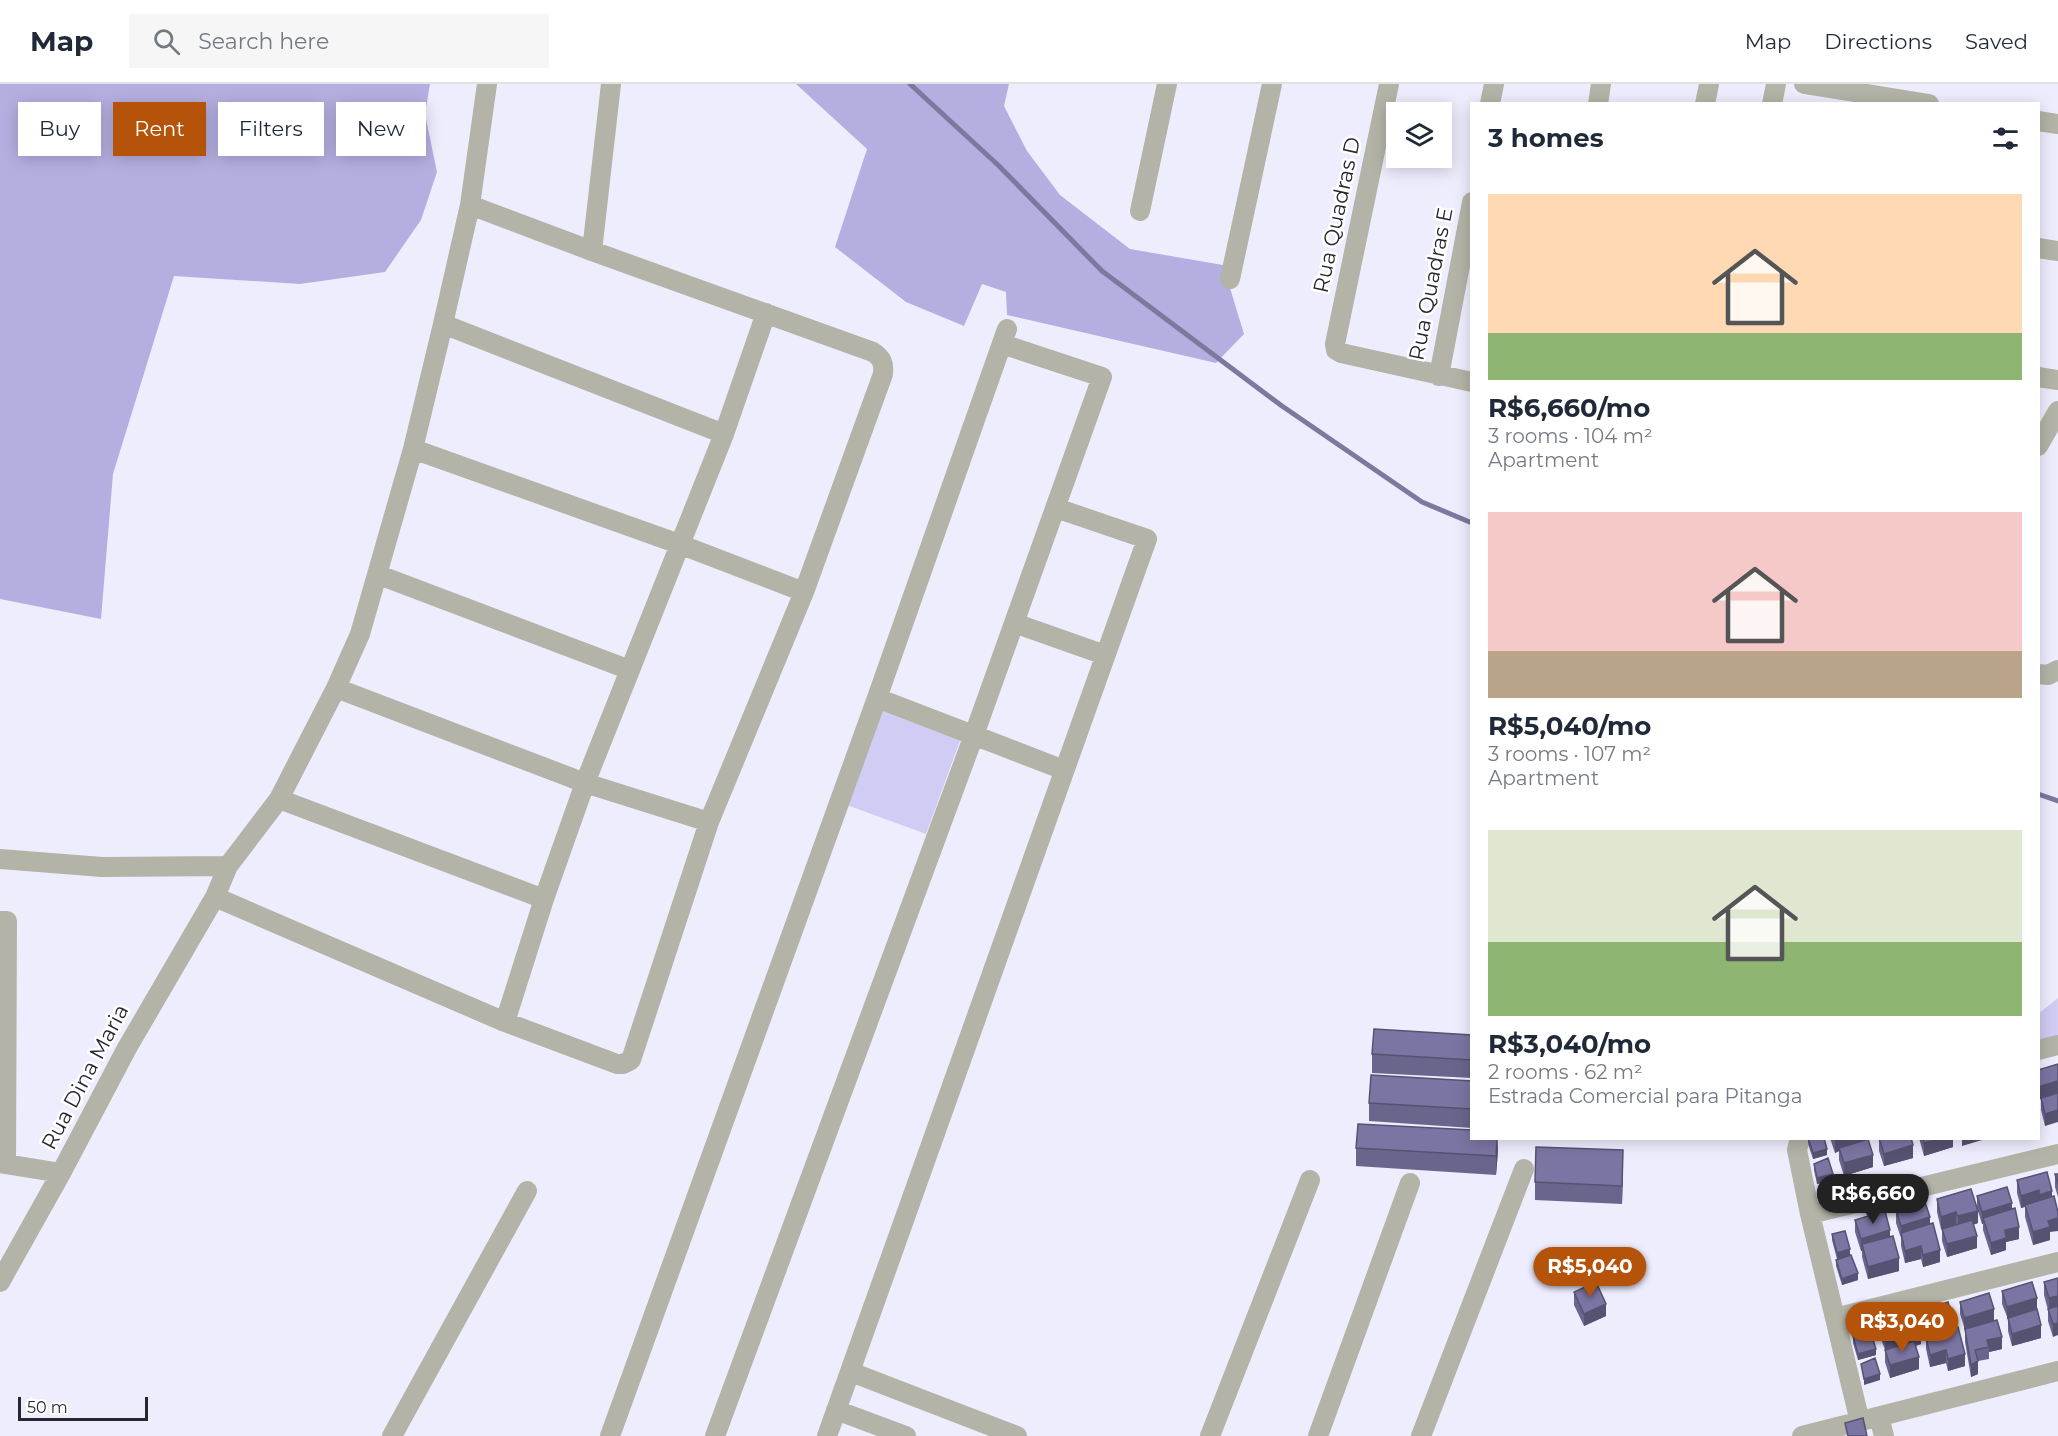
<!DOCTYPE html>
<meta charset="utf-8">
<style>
body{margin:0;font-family:Montserrat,sans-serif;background:#f6f6f7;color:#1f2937;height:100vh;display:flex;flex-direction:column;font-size:22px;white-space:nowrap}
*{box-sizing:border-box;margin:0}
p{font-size:20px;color:#747a83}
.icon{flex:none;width:33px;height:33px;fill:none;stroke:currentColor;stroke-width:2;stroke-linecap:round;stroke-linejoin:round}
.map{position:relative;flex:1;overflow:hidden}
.drawer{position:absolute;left:1470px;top:18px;width:570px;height:1038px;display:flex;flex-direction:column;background:#fff;border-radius:0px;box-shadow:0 3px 15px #0003}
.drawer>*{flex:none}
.banner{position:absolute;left:18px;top:18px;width:570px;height:54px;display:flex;gap:12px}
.fabs{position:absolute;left:1386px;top:18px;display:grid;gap:12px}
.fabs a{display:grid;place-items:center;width:66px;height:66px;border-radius:0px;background:#fff;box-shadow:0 3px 15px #0003;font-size:30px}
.scale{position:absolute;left:18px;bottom:15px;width:130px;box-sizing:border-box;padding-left:6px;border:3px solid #272630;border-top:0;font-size:16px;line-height:21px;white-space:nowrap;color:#272630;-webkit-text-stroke:4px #fff;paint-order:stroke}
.price{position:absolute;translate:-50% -51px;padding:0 14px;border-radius:21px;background:#b45309;color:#fff;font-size:20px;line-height:39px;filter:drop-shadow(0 2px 3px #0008)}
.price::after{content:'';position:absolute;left:50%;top:36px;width:18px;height:14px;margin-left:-9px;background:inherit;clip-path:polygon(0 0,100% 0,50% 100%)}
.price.on{background:#222;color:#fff}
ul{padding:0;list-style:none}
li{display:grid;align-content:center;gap:12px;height:318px;padding:0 18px}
li span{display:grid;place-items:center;height:186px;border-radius:0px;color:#555}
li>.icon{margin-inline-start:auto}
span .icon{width:108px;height:108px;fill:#fffc;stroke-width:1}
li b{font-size:26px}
h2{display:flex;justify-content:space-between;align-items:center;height:72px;padding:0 18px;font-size:26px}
.chip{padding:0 21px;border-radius:0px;background:#fff;box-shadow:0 3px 15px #0003;font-size:21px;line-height:54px}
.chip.on{background:#b45309;color:#fff}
header{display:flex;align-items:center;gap:36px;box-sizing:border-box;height:84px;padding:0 30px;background:#fff;border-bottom:2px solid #e0e1e3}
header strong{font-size:28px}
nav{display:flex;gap:33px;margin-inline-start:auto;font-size:21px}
.search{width:420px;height:54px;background:#f6f6f7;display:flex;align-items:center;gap:15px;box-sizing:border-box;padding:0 21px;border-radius:0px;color:#747a83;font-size:22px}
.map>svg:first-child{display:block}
.green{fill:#d0ccf3}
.forest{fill:#b5afe1}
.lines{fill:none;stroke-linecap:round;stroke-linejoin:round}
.stream{stroke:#7d799e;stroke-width:5}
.minor{stroke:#b3b3a7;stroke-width:20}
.wall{fill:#6a658c}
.shaded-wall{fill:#565272}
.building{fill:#7b75a3;stroke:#565272;stroke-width:1.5}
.labels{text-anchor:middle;stroke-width:5;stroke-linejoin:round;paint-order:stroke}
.street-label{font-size:21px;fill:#272630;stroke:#fff}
</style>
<header>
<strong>Map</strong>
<div class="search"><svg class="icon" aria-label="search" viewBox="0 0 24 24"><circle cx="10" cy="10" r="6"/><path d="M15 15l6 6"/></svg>Search here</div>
<nav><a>Map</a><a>Directions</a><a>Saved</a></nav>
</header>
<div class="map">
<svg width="2058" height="1352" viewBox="0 0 2058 1352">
<rect width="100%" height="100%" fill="#eeedfe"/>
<!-- green -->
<path class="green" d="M882,626l79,28 -35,96 -79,-29z
M2058,914v41l-19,5 -1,-30z"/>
<!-- forest -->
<path class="forest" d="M0,0h430l-5,30 12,58 -16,48 -36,52 -85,12 -126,-8 -61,198 -12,145 -101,-20z
M796,0h213l-5,22 23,45 33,44 70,54 93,16 21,69 -28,29 -209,-48 -1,-23 -24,-8 -18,42 -58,-24 -71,-55 32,-98z"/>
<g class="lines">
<!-- stream -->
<path class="stream" d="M910,0l88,81 104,106 180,135 140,96 50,21
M2038,710l20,7"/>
<!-- minor -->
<path class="minor" d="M1389,0l-54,260 1,6 5,3 131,29
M1804,0l125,20
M1490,20l4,-20
M1598,20l3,-20
M1705,20l4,-20
M1772,20l4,-20
M2038,37l20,3
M1140,127l27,-127
M2038,164l20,3
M592,167l19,-167
M1230,195l42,-195
M443,240l281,110
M1439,292l33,-174
M2038,293l20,3
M2038,362l20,-35
M413,365l266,95 125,48
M379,491l251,95
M1014,539l91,32
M2038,590l10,1 10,-5
M336,604l249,95 124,39
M877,614l187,72
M279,715l265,100
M0,775l102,8 126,-1
M215,813l290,125 112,42h6l8,-4 78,-238 95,-230 79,-218c1,-11 -1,-16 -10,-22l-281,-101 -122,-46
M0,837h7l-1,242
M505,938l39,-123 41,-116 139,-349 42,-121
M2038,966l20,-5
M1800,1054l-3,12 13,64 50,208
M0,1079l61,10
M1810,1130l248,-60
M0,1198l61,-109 66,-125 88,-151 13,-31 51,-67 57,-111 24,-54 53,-185 30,-125 27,-119 17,-121
M1835,1234l223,-56
M851,1288l166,64
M836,1326l70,26
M1879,1333l5,19
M392,1352l135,-245
M610,1352l267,-738 130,-369
M715,1352l259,-701 128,-358 -100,-33
M827,1352l320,-897 -91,-31
M1210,1352l100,-256
M1318,1352l92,-253
M1421,1352l103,-267
M1802,1352l256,-65"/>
</g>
<!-- wall -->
<path class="wall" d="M1472,951v43l-100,-5v-19z
M2058,980l-13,62 -4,-16v-11h-3l3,-30z
M1472,997v47l-103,-7v-18z
M1808,1054l19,17 -14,4 -5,-15z
M1830,1054h34l9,29 -29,9 -5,-16v-9l-4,2z
M1879,1054l34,20 -29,8 -5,-15z
M1919,1054h34v9l-29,9z
M1356,1064l142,3 -2,24 -140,-9z
M1814,1080l19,16 -16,4 -3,-14z
M1623,1085l-1,35 -87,-4v-18z
M2047,1088l3,68 -17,5 -8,-28v-10l-4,1 -4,-15v-13z
M2055,1090h3v23l-3,-10z
M1977,1112l35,13 7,30 -13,3v8l-15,5 -8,-25v-6h-1l-5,-16z
M1937,1115l41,24 -5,2 4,23 -30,9 -5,-16v-12h-1l-4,-17z
M1896,1126l34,14 10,38 -17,5 -2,-8 -16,4 -4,-17v-8l-5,-15z
M1855,1136l35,16 9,35 -31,8 -6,-22v-6h-1l-6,-19z
M1832,1150l18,21 8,25 -16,5 -6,-19v-6l10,-3 -9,2 -5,-19z
M2058,1194l-5,59 -5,-16v-11l-4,-15v-13z
M2002,1207l35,18 4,29 -29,8 -4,-15v-12l-6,-15z
M1574,1208l32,24 -22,10 -10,-21z
M1960,1218l34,19 8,28 -13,3v7l-11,2v13l-7,3 -6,-35v-12l-5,-16z
M1895,1225l26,35 -5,2 3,23 -29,9 -5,-16v-12l-6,-17v-12l16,-6z
M1919,1227l34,17 12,38 -17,5 -2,-8 -16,4 -4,-18v-10l-2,1 -5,-16z
M1853,1252l23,19 -18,5 -5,-17z"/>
<!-- shaded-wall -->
<path class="shaded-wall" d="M2058,997v12l-20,6v-12z
M2058,1026v12l-13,4v-12z
M1498,1054v13l-2,24v-19z
M1841,1054h23v6l-25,4v3l-4,2v-13z
M1940,1054h13v9l-29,9v-13z
M1962,1054h27l-27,8z
M1913,1061v13l-29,8v-12z
M1827,1065v6l-14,4v-6z
M1623,1066v19l-1,35v-18z
M1873,1071v12l-29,9v-13z
M1833,1090v6l-16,4v-6z
M2039,1106v12l-18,6v-12z
M2052,1107v13l-13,3v-12z
M2012,1119v12l-29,3v6h-1v-12z
M1978,1127v12l-20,6v-13z
M1956,1128v12l-15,5v-12z
M1930,1133v13l-29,3v5v-12z
M2058,1134v13l-8,1v8l-17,5v-13l15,-11z
M2019,1143v12l-13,3v8l-15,5v-12l14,-13z
M1890,1146v12l-28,2v7h-1v-12z
M1977,1152v12l-30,9v-13z
M1921,1162v13l-16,4v-12z
M1850,1165v7l-13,3v-6z
M1940,1166v12l-17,5v-12z
M1899,1174v13l-31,8v-12z
M1858,1189v7l-16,5v-6z
M2058,1212v12l-9,3v-13z
M2037,1214v13l-30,8v-12z
M1606,1220v12l-22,10v-12z
M1994,1225v12l-30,9v-12z
M1953,1234v13l-29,9v-13z
M2058,1239v12l-5,2v-13z
M2041,1241v13l-29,8v-12z
M1921,1248v12l-21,6v-12z
M1899,1249v13l-14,4v-12z
M2002,1253v12l-13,3v-5l-2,-7z
M1876,1265v6l-18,5v-6z
M1946,1266v13l-16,4v-12z
M1965,1270v12l-17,5v-12z
M1919,1273v12l-29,9v-13z
M1978,1277v13l-7,3v-12z
M1880,1290v6l-16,5v-6z"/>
<!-- building -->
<path class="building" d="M1374,945l98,6v25l-100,-6z
M2058,980v17l-20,6v-17z
M1371,991l101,6v28l-103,-6z
M2058,1009v17l-13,4 -4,-16z
M1358,1040l114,6v8h25l-1,18 -140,-8z
M1808,1054h16l3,11 -14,4z
M1879,1054h32l2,7 -29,9z
M1923,1054h17l-16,5z
M1868,1055l5,16 -29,8 -5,-15z
M1536,1063l87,3 -1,36 -87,-4z
M1828,1074l5,16 -16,4 -3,-14z
M2047,1088l5,19 -13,4v-5l-18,6 -4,-16z
M2055,1090h3v10z
M2007,1103l5,16 -30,9 -5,-16z
M1971,1105l7,22 -20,5 -2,-4 -15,5 -4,-18z
M2054,1112l4,16v6l-10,3 2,6 -17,5 -8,-27z
M1925,1118l5,15 -29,9 -5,-16z
M2015,1124l4,19 -14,3 1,8 -15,5 -8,-25z
M1885,1127l5,19 -29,9 -6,-19z
M1972,1136l5,16 -30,8 -5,-15z
M1933,1139l7,27 -17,5 -2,-9 -16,5 -4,-18z
M1845,1147l5,18 -13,4 -5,-19z
M1893,1152l6,22 -31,9 -6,-23z
M1851,1171l7,18 -16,6 -6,-19z
M2058,1194v18l-9,2 -5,-16z
M1596,1198l10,22 -22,10 -10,-22z
M2032,1198l5,16 -30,9 -5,-16z
M1989,1209l5,16 -30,9 -4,-16z
M1948,1218l5,16 -29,9 -5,-16z
M1913,1220l8,28 -21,6 -1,-5 -14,5 -6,-17 18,-7 -2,-5z
M2058,1222v17l-5,1 -5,-15z
M2037,1225l4,16 -29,9 -4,-16z
M1997,1236l5,17 -15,3 2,7 -14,3 3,11 -7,4 -6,-36z
M1958,1243l7,27 -17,5 -2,-9 -16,5 -4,-18z
M1871,1249l5,16 -18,5 -5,-18z
M1914,1257l5,16 -29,8 -5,-15z
M1875,1274l5,16 -16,5 -3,-15z
M1863,1334l4,18h-19l-3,-13z"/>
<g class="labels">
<!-- street labels -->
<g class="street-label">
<text transform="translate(1337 131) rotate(-78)" y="7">Rua Quadras D</text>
<text transform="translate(1431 200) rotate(-79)" y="7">Rua Quadras E</text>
<text transform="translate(85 993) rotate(-62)" y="7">Rua Dina Maria</text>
</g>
</g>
</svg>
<div class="fabs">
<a><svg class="icon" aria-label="layers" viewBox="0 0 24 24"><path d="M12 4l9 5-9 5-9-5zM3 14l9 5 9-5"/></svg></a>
</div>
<div class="scale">50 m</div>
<b class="price on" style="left:1873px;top:1141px">R$6,660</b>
<b class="price" style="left:1590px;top:1214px">R$5,040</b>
<b class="price" style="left:1902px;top:1269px">R$3,040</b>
<div class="banner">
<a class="chip">Buy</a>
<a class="chip on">Rent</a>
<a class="chip">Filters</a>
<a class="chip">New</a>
</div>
<section class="drawer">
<h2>3 homes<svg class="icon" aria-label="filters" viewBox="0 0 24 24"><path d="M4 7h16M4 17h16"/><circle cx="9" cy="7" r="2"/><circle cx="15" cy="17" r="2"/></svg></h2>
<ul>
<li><span style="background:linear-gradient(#ffd9b3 75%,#8fb573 0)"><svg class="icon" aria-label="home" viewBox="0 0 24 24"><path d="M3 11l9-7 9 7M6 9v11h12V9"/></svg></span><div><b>R$6,660/mo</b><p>3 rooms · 104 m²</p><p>Apartment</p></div></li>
<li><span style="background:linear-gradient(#f6c9c9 75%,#b9a48a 0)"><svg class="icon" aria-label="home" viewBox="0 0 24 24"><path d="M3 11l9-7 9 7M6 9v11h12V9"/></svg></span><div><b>R$5,040/mo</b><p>3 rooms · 107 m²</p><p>Apartment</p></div></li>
<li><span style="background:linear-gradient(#dfe7d0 60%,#8fb573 0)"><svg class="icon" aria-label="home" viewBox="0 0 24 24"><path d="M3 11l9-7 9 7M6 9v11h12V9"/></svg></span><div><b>R$3,040/mo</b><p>2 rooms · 62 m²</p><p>Estrada Comercial para Pitanga</p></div></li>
</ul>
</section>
</div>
